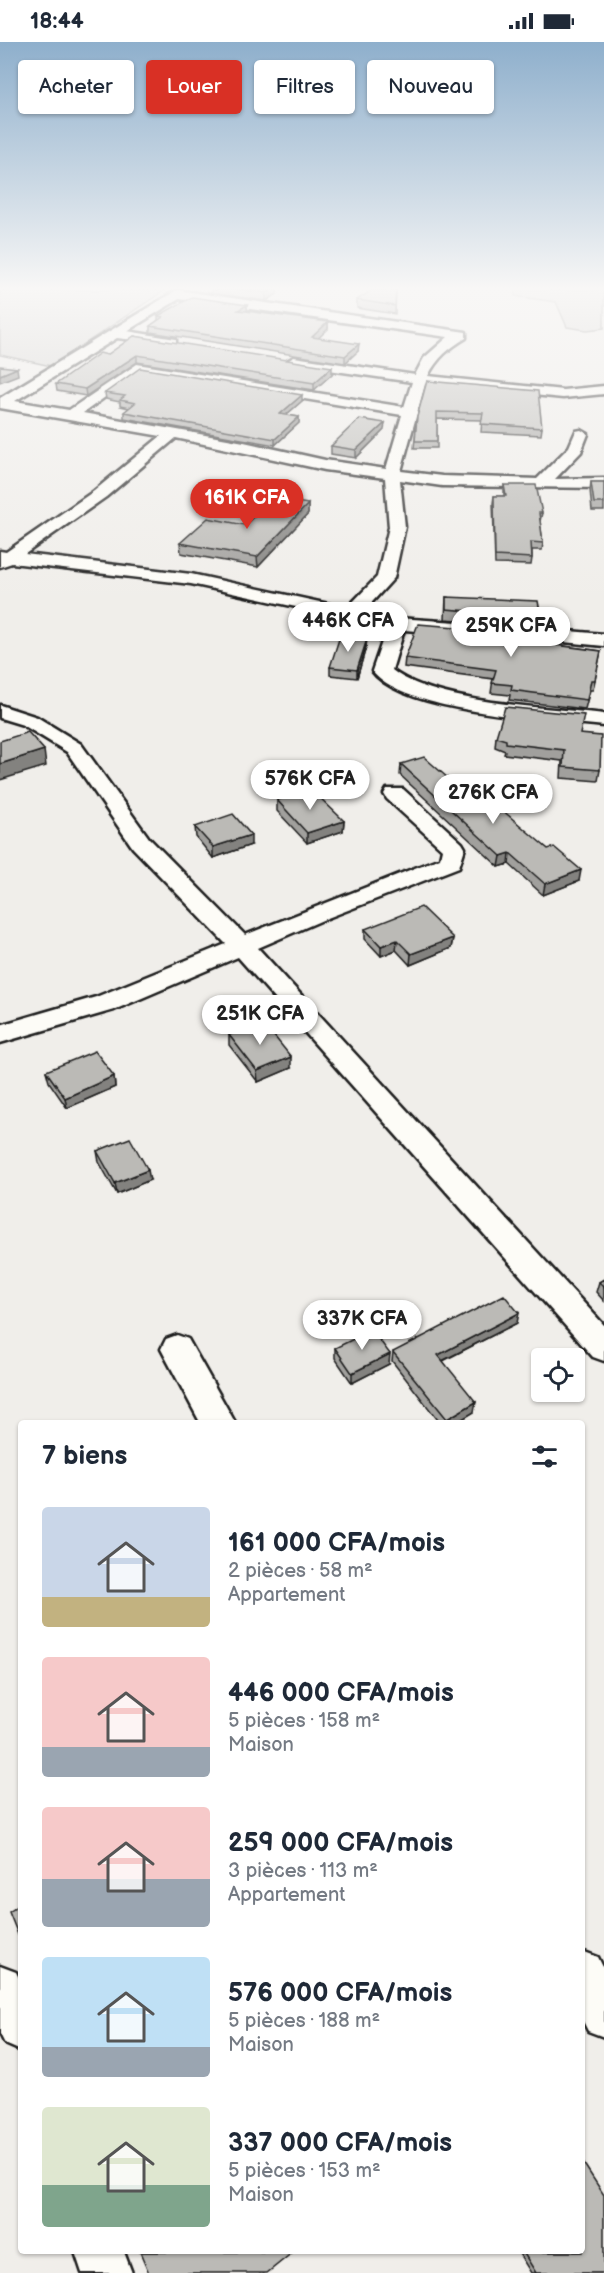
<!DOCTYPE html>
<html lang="fr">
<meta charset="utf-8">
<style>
body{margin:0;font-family:"Balsamiq Sans",sans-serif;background:#f2f2f3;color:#1f2937;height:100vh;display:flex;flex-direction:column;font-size:22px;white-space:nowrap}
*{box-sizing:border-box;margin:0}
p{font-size:20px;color:#747a83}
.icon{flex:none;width:33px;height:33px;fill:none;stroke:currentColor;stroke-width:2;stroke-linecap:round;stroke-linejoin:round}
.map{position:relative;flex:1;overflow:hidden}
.sheet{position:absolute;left:18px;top:1378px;width:567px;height:834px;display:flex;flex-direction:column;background:#fff;border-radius:6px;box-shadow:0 2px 4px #0004}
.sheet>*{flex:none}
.guide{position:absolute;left:18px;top:18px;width:568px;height:54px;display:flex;gap:12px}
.buttons{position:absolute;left:531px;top:1306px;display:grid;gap:12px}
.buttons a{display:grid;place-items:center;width:54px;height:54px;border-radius:6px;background:#fff;box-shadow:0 2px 4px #0004;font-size:30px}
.price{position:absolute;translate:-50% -51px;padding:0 14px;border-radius:21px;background:#fff;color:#222;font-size:20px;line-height:39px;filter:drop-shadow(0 2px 3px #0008)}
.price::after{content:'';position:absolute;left:50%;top:36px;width:18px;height:14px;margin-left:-9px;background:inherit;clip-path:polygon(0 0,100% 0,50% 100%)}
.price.on{background:#d93025;color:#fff}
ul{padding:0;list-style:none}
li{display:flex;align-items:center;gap:18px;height:150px;padding:0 24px}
li span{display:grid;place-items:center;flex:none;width:168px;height:120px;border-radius:6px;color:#555}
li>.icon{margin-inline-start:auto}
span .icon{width:72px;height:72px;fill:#fffc;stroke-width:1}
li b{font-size:26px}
h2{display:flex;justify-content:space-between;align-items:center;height:72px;padding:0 24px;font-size:26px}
.pill{padding:0 21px;border-radius:6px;background:#fff;box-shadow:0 2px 4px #0004;font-size:21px;line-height:54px}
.pill.on{background:#d93025;color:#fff}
.status{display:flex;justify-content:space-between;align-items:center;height:42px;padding:0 30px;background:#fff;direction:ltr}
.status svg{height:16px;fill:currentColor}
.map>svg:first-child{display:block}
.green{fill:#d0cfcc;stroke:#767674;stroke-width:1.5}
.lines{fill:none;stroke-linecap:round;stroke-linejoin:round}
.minor-casing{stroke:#1c1c1c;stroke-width:5}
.minor{fill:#fdfcf7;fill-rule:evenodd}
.wall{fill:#a1a09d;stroke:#1c1c1c;stroke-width:1.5}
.shaded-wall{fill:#83827f;stroke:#1c1c1c;stroke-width:1.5}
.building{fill:#bbbab6;stroke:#1c1c1c;stroke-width:1.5}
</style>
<div class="status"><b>18:44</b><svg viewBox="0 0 49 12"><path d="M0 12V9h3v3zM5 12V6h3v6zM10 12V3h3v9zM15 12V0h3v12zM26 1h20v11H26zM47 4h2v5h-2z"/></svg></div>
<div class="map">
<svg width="604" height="2231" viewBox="0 0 604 2231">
<rect width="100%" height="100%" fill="#f0eeea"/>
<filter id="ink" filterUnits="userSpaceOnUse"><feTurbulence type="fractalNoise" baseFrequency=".0167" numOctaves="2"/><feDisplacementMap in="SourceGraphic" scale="12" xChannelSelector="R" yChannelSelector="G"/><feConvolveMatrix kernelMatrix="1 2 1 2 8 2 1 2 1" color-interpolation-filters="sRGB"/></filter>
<g filter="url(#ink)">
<!-- green -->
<path class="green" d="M0,248h165l-114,76 -51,-11z
M516,248h88v38l-17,2 -20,-3 -11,-25 -41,-6z"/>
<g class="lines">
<!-- minor casing -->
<g class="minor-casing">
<path id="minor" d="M177,248l289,42v6c-17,10 -29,20 -38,38l135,14 41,-4v8l-41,4 -138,-14 -24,87 41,5 95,3 32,-32 7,-16 5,-1 7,4 -7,18 -26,27 49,-1v10l-162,-2 -42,-6 5,47 -11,51 -30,33 33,7 60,4 9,6 -9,6 -53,-4 -12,40c43,34 155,37 212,44v12c-51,-6 -202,-13 -232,-55l15,-44 -196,-43 -179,-21 -12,4v-16l6,1 88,-61 67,-55 -161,-28v-10zM179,257l269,38 -24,21 -9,17 -121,-18 -7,4 7,4 118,17 -8,25 -267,-43 -68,46 -54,-9 102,-63 59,7v-6l-49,-8zM140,330l262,43 -16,54 -61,-9 -81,-18 -161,-29zM176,396l149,32 60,8 4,49 -12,50 -30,31 -156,-34 -166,-20 81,-57z
M509,584l95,8v12l-102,-10 -2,-4z
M0,663l37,12 44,27 68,94 96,97 195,-77 2,-9 -55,-50 -3,-5 3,-5h16l59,54 3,5 -6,19 -134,52 -67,29 346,377v36l-11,-4 -355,-400 -124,53 -114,33v-18l96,-28 130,-53 -93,-96 -66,-96 -44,-27 -23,-7z
M177,1293l11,4 48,85h-35l-40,-75 5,-10z
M582,1909l16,6 6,12v68l-16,-6 -6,-12z
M0,1924l16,6 5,10v69l-16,-7 -5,-10z
M75,2210h49l8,21h-50z"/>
</g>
<!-- minor -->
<use href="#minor" class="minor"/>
</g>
<!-- wall -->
<path class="wall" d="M211,248h66v4l-11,7 -55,-8z
M396,248l-1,24 -38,-6v-8z
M247,263v6l81,11v7l-10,9 40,13 -13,12 -195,-31v-6l8,-6v-4z
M134,294l198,38 -18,16 -177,-28 -51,34 -29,-5 -1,-7 51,-29z
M427,339l115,47 -1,7 -60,-3 1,-12 -45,-1v29h-23l3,-31z
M105,351l197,8 -16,14 13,2v6l-24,22 -151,-27v-6l5,-4 -9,-2v-4l-14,-3z
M384,388l-28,28 -25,-4v-8z
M591,440h13v29h-12l-2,-21z
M504,443l38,28 -2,8 3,22 -1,7h-10v8l-1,7 -36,-1 -2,-61 1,-7h10z
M308,462v10l-50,53 -77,-14 -1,-10 65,-18z
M446,555l95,20 -1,10 -95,-8z
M548,602l53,7 -8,39h-3l-5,19 -76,-9 1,-5 -19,-2 2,-14 -89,-12 1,-9z
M366,605l-9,31 -27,-3v-8z
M580,692l20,36 -2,11 -37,-3 1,-17 -58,-7 1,-3 -10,-4 1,-10z
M401,722l56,22 38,25 53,38 31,32 -36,14 -34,-31 -10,3 -99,-92z
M277,758l67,21 -1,10 -36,12 -30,-32z
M195,785l56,18 -38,13 -17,-21z
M365,887l88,9 -2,10 -41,17 -14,-15 -15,6 -16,-17z
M229,993l62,33 -33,14 -29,-37z
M46,1029l68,5 1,11 -48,21 -18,-26z
M97,1109l53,29 -33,14 -18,-32z
M604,1237v22l-8,-9 3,-10z
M517,1281l-74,38 31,51 -20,12h-13l-49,-63 1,-9z
M335,1306l54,16 -37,19 -17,-25z
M518,2210h64l22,21h-73z"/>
<!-- shaded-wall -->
<path class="shaded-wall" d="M272,248h5v4l-11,7v-8z
M247,263v6l-9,-1z
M328,280v7l-16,15v-7z
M359,302l-1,7 -13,12v-7z
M137,313v7l-51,34 -1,-7z
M332,325v7l-18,16v-7z
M17,326l1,7 -18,7v-7z
M302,353v6l-22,19v-6z
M299,375v6l-24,22v-6z
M385,381l-1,7 -28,28v-8z
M308,462v10l-50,53 -1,-10z
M367,597l-1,8 -9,31v-8z
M44,708l2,16 -46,14v-16z
M344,779l-1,10 -36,12v-10z
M251,793v10l-38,13v-11z
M510,811l-1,11 -10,3 2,-11z
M581,828l-2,11 -36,14 2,-11z
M453,896l-2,10 -41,17 1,-11z
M397,898l-1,10 -15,6v-10z
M291,1015v11l-33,14 -1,-11z
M114,1034l1,11 -48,21 -2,-10z
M148,1128l2,10 -33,14 -2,-11z
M519,1271l-2,10 -81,41 2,-9z
M390,1312l-1,10 -37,19v-10z
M476,1360l-2,10 -20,12h-8l1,-5z"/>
<!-- building -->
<path class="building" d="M241,248h31l-6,3z
M372,248h24l-1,16 -38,-6z
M192,255l55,8 -9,5 90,12 -16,15 47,7 -14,12 -195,-30 13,-9 -5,-1z
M134,294l198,31 -18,16 -177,-28 -52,34 -29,-5 44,-31 7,2z
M0,324l17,2 -17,7z
M140,326l162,27 -22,19 19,3 -24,22 -151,-27 11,-9 -15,-3 5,-4 -20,-3z
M427,339l111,10 4,37 -61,-4 2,-11 -46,-1v29h-22l2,-24z
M359,377l26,4 -29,27 -25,-4z
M591,440h13v21h-10z
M504,443h32l6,28h-3l4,30 -12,-1 1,16 -37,-2 -1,-60h12z
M273,456l35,6 -51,53 -77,-14 28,-25 37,7z
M446,555l92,4 3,16 -95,-8z
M418,582l127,10 3,10 53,7 -6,29h-4l-4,20 -76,-10 1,-5 -20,-2 4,-13 -91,-12z
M340,594l27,3 -10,31 -27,-3z
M505,665l79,8 -4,19 21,2 -1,34 -37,-3 1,-17 -58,-7v-3l-10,-3z
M28,690l16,18 -44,14v-23z
M424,715l33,29 7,-2 31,27 6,-2 47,40 6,-2 27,23 -36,14 -35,-31 -9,3 -100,-92z
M311,747l33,32 -37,12 -30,-33z
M233,772l18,21 -38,12 -18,-20z
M421,865l32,31 -42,16 -14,-14 -16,6 -16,-17z
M262,979l29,36 -34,14 -28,-36z
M95,1009l19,25 -49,22 -19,-27z
M130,1096l18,32 -33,13 -18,-32z
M604,1237v8l-5,-5z
M504,1253l15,18 -81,42 38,47 -29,17 -54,-67z
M372,1288l18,24 -38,19 -17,-25z
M21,1862v38l-12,-30z
M582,2119l22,34v78h-68l-13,-21h59z
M140,2210h153l-26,21h-118z"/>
</g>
<!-- sky -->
<linearGradient id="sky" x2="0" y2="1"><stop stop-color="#8eafcc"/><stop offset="0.44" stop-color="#f8f7f6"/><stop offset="1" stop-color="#f8f7f6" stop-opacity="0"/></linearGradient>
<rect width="604" height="560" fill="url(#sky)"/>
</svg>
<div class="buttons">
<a><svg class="icon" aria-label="locate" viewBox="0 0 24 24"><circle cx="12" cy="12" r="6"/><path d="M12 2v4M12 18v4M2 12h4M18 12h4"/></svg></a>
</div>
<b class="price on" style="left:247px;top:488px">161K CFA</b>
<b class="price" style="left:348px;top:611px">446K CFA</b>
<b class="price" style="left:511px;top:616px">259K CFA</b>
<b class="price" style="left:310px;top:769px">576K CFA</b>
<b class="price" style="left:493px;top:783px">276K CFA</b>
<b class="price" style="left:260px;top:1004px">251K CFA</b>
<b class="price" style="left:362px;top:1309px">337K CFA</b>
<div class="guide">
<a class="pill">Acheter</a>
<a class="pill on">Louer</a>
<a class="pill">Filtres</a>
<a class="pill">Nouveau</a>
</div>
<section class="sheet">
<h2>7 biens<svg class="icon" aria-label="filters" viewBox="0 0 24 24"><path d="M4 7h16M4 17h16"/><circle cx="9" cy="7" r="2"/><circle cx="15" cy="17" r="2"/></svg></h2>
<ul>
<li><span style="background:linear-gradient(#c9d6e8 75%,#c2b280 0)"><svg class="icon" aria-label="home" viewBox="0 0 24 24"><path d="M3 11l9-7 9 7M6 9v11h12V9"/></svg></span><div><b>161 000 CFA/mois</b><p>2 pièces · 58 m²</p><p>Appartement</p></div></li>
<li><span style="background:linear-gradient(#f6c9c9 75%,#9aa5b1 0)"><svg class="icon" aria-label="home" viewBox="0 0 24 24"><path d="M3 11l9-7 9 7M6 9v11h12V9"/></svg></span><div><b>446 000 CFA/mois</b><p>5 pièces · 158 m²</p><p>Maison</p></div></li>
<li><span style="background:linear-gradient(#f6c9c9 60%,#9aa5b1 0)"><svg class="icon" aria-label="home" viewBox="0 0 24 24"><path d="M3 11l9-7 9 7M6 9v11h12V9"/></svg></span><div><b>259 000 CFA/mois</b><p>3 pièces · 113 m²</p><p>Appartement</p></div></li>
<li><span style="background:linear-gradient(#bfe0f5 75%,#9aa5b1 0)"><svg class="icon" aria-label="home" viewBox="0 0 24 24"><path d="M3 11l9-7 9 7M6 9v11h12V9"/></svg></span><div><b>576 000 CFA/mois</b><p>5 pièces · 188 m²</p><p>Maison</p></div></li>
<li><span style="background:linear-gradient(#dfe7d0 65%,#7fa58c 0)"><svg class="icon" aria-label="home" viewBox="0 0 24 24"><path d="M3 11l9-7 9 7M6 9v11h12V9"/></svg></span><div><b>337 000 CFA/mois</b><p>5 pièces · 153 m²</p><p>Maison</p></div></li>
</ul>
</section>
</div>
